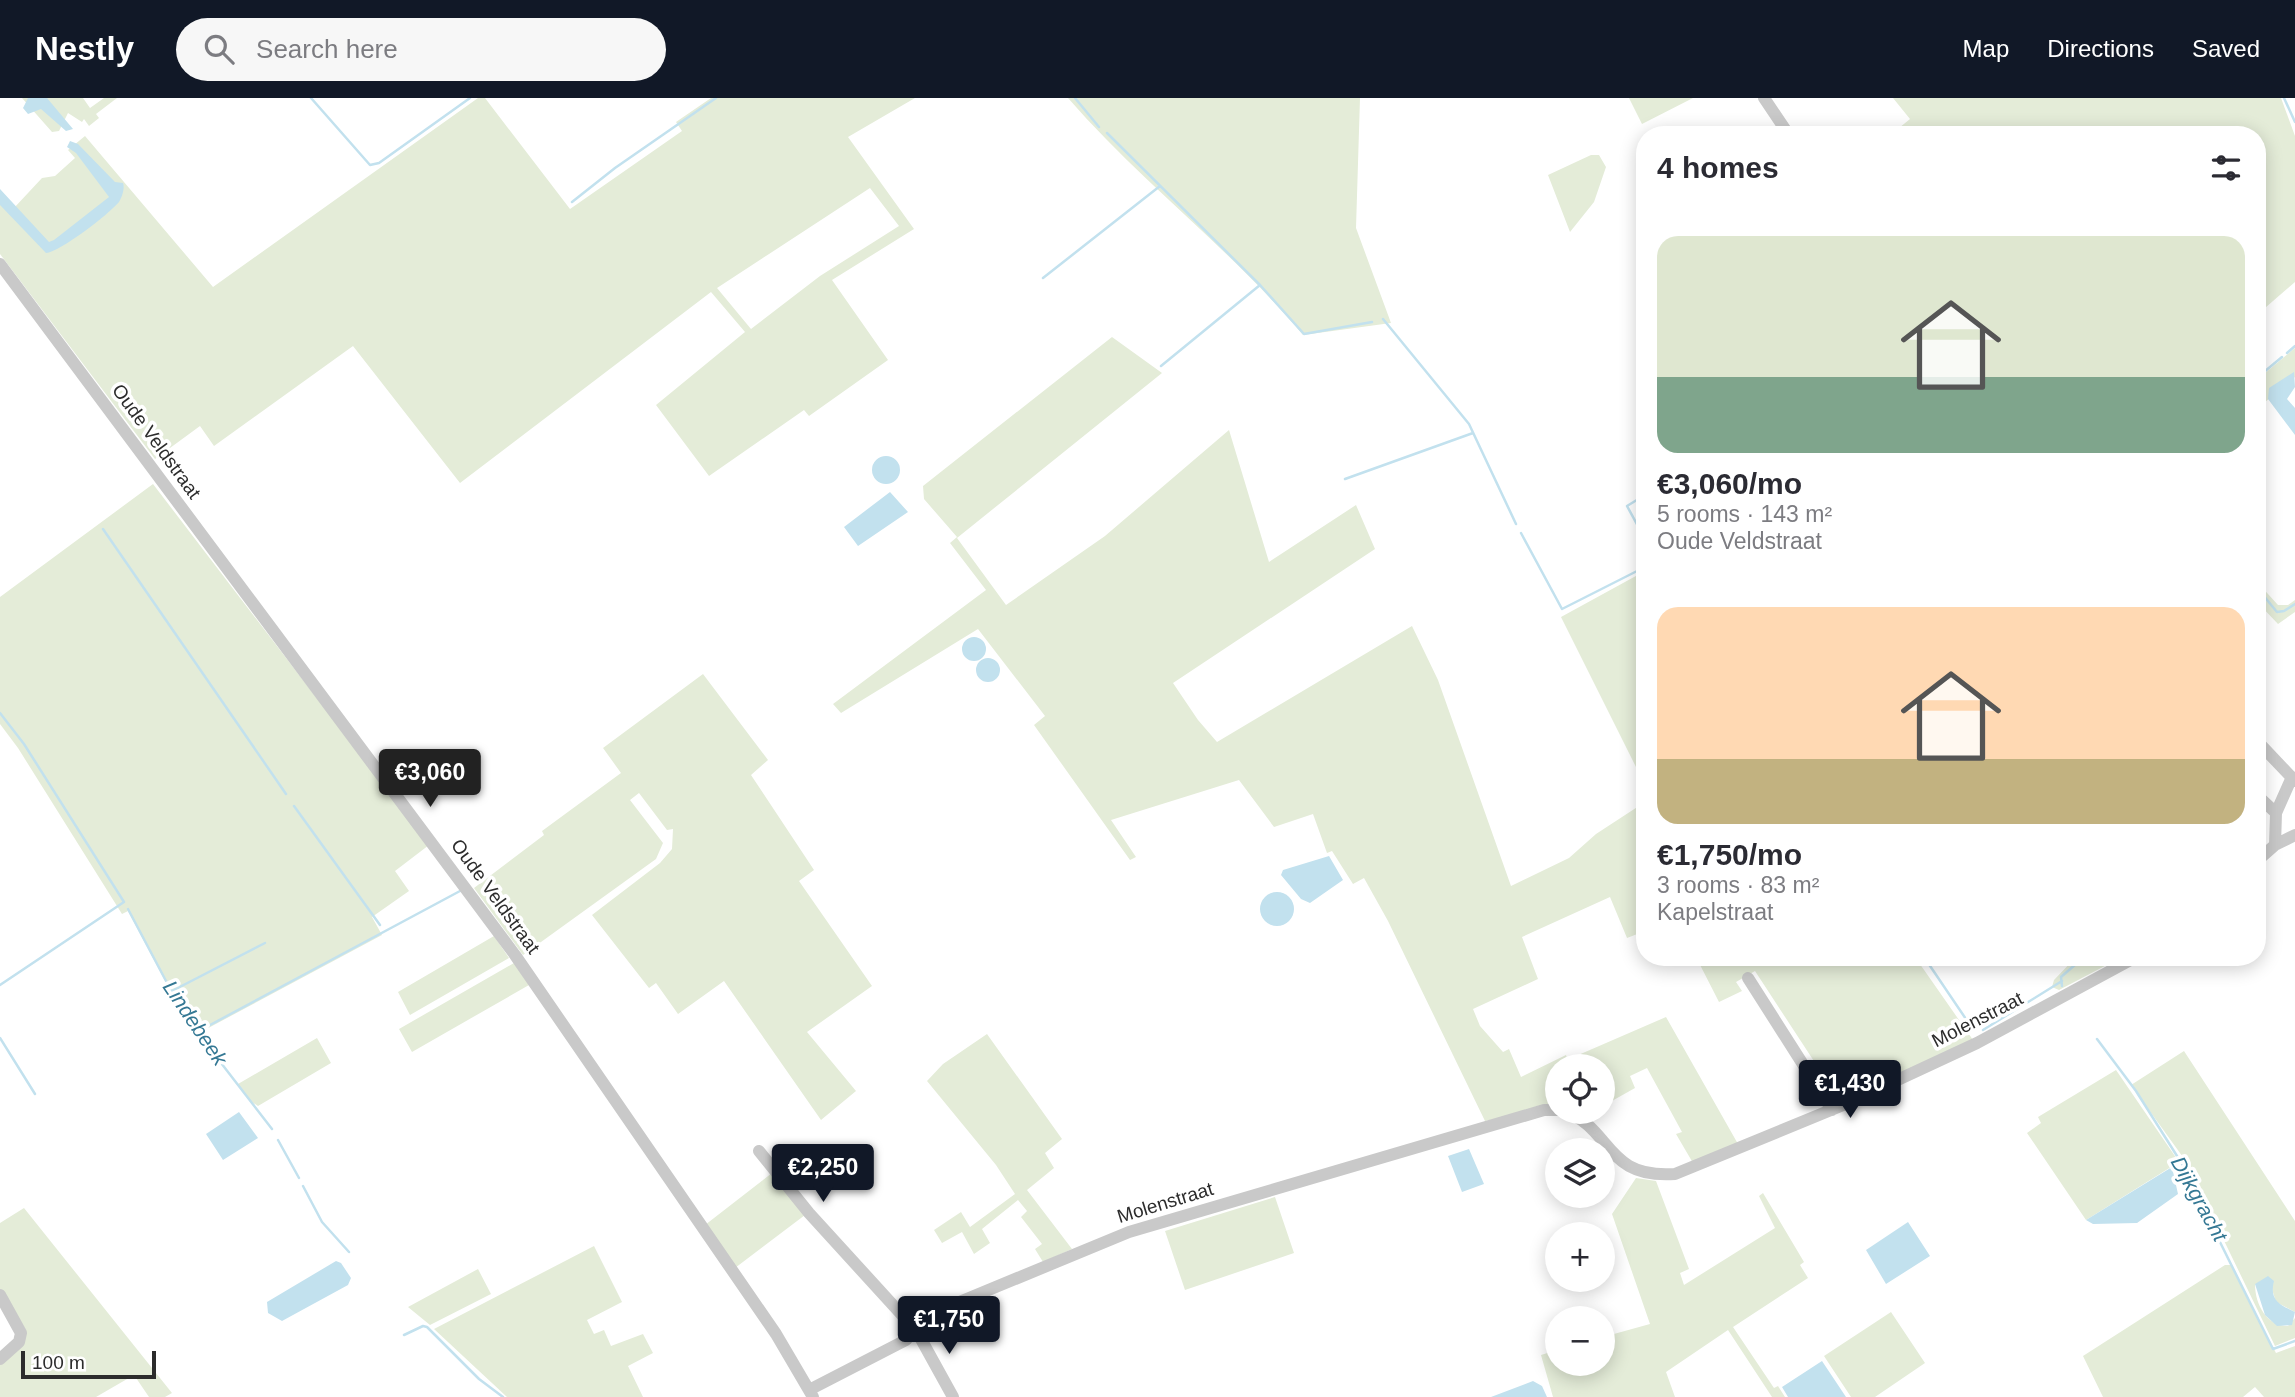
<!DOCTYPE html>
<meta charset="utf-8">
<style>
body{margin:0;font-family:Helvetica,sans-serif;background:#f7f7f7;color:#2b2b33;height:100vh;display:flex;flex-direction:column;font-size:26px;white-space:nowrap}
*{box-sizing:border-box;margin:0}
p{font-size:23px;color:#7c7c81}
.icon{flex:none;width:38px;height:38px;fill:none;stroke:currentColor;stroke-width:2;stroke-linecap:round;stroke-linejoin:round}
.map{position:relative;flex:1;overflow:hidden}
.panel{position:absolute;left:1636px;top:28px;width:630px;height:840px;display:flex;flex-direction:column;background:#fff;border-radius:28px;box-shadow:0 4px 18px #0003}
.panel>*{flex:none}
.fabs{position:absolute;left:1545px;top:956px;display:grid;gap:14px}
.fabs a{display:grid;place-items:center;width:70px;height:70px;border-radius:50%;background:#fff;box-shadow:0 4px 18px #0003;font-size:35px}
.scale{position:absolute;left:21px;bottom:18px;width:135px;box-sizing:border-box;padding-left:7px;border:4px solid #2c2c2c;border-top:0;font-size:19px;line-height:24px;white-space:nowrap;color:#2c2c2c;-webkit-text-stroke:5px #fff;paint-order:stroke}
.price{position:absolute;translate:-50% -60px;padding:0 16px;border-radius:7px;background:#111827;color:#fff;font-size:23px;line-height:46px;filter:drop-shadow(0 2px 4px #0008)}
.price::after{content:'';position:absolute;left:50%;top:42px;width:21px;height:16px;margin-left:-10px;background:inherit;clip-path:polygon(0 0,100% 0,50% 100%)}
.price.on{background:#222;color:#fff}
ul{padding:0;list-style:none}
li{display:grid;align-content:center;gap:14px;height:371px;padding:0 21px}
li span{display:grid;place-items:center;height:217px;border-radius:21px;color:#555}
li>.icon{margin-inline-start:auto}
span .icon{width:126px;height:126px;fill:#fffc;stroke-width:1}
li b{font-size:30px}
h2{display:flex;justify-content:space-between;align-items:center;height:84px;padding:0 21px;font-size:30px}
header{display:flex;align-items:center;gap:42px;box-sizing:border-box;height:98px;padding:0 35px;background:#111827;color:#fff}
header strong{font-size:33px}
nav{display:flex;gap:38px;margin-inline-start:auto;font-size:24px}
.search{width:490px;height:63px;background:#f7f7f7;display:flex;align-items:center;gap:18px;box-sizing:border-box;padding:0 24px;border-radius:38px;color:#7c7c81;font-size:26px}
.map>svg:first-child{display:block}
.green{fill:#e4ecd8;fill-rule:evenodd}
.water{fill:#c2e1ee}
.lines{fill:none;stroke-linecap:round;stroke-linejoin:round}
.stream{stroke:#c2e1ee;stroke-width:2.5}
.minor{stroke:#c9c9c9;stroke-width:12}
.labels{text-anchor:middle;stroke-width:7;stroke-linejoin:round;paint-order:stroke}
.street-label{font-size:19px;fill:#2c2c2c;stroke:#fff}
.water-label{font-size:21px;font-style:italic;fill:#347894;stroke:#fff}
</style>
<header>
<strong>Nestly</strong>
<div class="search"><svg class="icon" aria-label="search" viewBox="0 0 24 24"><circle cx="10" cy="10" r="6"/><path d="M15 15l6 6"/></svg>Search here</div>
<nav><a>Map</a><a>Directions</a><a>Saved</a></nav>
</header>
<div class="map">
<svg width="2295" height="1299" viewBox="0 0 2295 1299">
<rect width="100%" height="100%" fill="#fff"/>
<!-- green -->
<path class="green" d="M22,0h61l7,10 14,-10h13l-21,16 3,4 -10,8 -5,-7 -2,3 -14,-9 -9,18 -7,1z
M478,0h7l85,111 112,-78 -6,-9 35,-24h204l-67,39 66,92 -82,51 56,80 -79,56 -5,-6 -95,66 -53,-71 89,-73 -34,-40 -251,191 -107,-137 -139,100 -14,-20 -45,33 -155,-205v-60l14,14 28,-30 13,-2 20,-18 -7,-8 17,-14 128,151zM870,90l29,38 -79,50 -69,53 -34,-41z
M1068,0h292l-4,130 35,95 -88,12c-72,-86 -162,-153 -235,-237z
M1629,0h64l-51,26z
M1893,0h388l14,38v146l-37,32v-179h-314l-3,-6 -8,6h-29l-5,-7 11,-9z
M1591,57h8l7,12 -12,35 -24,30 -22,-57z
M1112,239l50,36 -205,165 49,67 99,-69 124,-106 40,132 87,-57 19,44 -202,134 25,37 19,22 195,-116 26,54 73,206 58,-28 27,-24 49,-32v129l-18,7 -17,-41 -88,40 16,42 -65,30 7,17 23,26 6,-3 12,28 45,-22 4,11h-12l-1,40 -72,15 -97,-200 -24,-43 -11,6 -21,-33 -5,2 -14,-39 -39,13 -35,-47 -128,40 25,37 -6,3 -96,-135 11,-9 -67,-87 -137,84 -8,-9 153,-114 -36,-47 7,-6 -33,-38 -1,-13z
M2295,250v29l-37,31v-29z
M153,386l276,361 -34,26 14,20 -37,26 10,18 -183,98 -27,-39 -44,-83 -6,3 -104,-166 -18,-24v-127z
M1645,473v214l-84,-168z
M2258,485l20,22h10l7,-5v12l-17,12 -20,-21z
M703,576l65,86 -17,15 63,95 -15,11 73,105 -65,46 49,59 -35,29 -97,-139 -46,33 -22,-31 -7,5 -57,-73 68,-52 12,-14 1,-20 -6,1 -28,-37 -9,7 33,43 -7,16 -133,96 -49,-67 70,-53 -2,-4 79,-58 -18,-25z
M494,838l15,22 -99,57 -12,-23z
M1696,859h219l58,83 -133,61 -85,-130 -19,11 6,9 -23,11z
M2076,859h46l-63,33 -7,-3 2,-7z
M514,865l15,22 -117,67 -13,-23z
M1666,919l72,127 -45,19 -17,-29 6,-2 -35,-64 -17,8 5,12 -32,18v-40h-23l-4,-10z
M987,936l75,105 -17,14 9,15 -27,22 45,59 -29,13 -8,-13 7,-5 -21,-27 6,-6 -9,-11 -36,29 8,14 -16,11 -12,-22 -20,11 -8,-13 27,-18 9,15 45,-33 -19,-29 -69,-84 16,-17z
M317,940l14,25 -73,43 -9,-6 -11,-16z
M2184,953l111,170v91l-19,-10 -4,-13 -17,-5c0,21 12,42 33,42l7,-8v20l-20,8 -90,-186 -54,-75z
M2116,972l63,92 -93,58 -59,-87 14,-10 -3,-6z
M772,1075l33,42 -70,53 -30,-43z
M1636,1080l20,3 33,88 -9,4 4,12 91,-57 -16,-32 4,-3 41,69 -4,3 8,13 -75,49 41,61 4,-2 7,11h-13l-44,-67 -62,42 9,25h-122l-12,-42 16,-5 1,13h45v-26l47,-13 -38,-110z
M1275,1099l19,56 -109,37 -20,-59z
M24,1110l148,185 -7,4h-16l-15,-22 -38,22h-96v-32l26,-35 -26,-41v-66z
M594,1148l28,56 -35,18 7,14 10,-4 7,16 32,-12 10,19 -25,13 15,31h-136l-73,-68z
M2225,1167h6l45,88 19,-7v51h-31l-9,-10 -12,10h-140l-20,-41z
M478,1171l13,25 -61,31 -22,-18z
M1891,1214l34,51 -50,34h-24l-27,-41z"/>
<!-- water -->
<path class="water" d="M28,0h19l26,31 -7,2 -25,-22 -13,5 -5,-6z
M70,43l8,3 37,38 8,1c2,5 -1,14 -4,19 -10,12 -59,50 -73,51l-46,-48v-16l49,53 5,-2 55,-43 -33,-44 -9,-6z
M2294,274l1,15 -8,12 8,9v27l-27,-36 1,-11z
M872 372a14 14 0 1 1 28 0a14 14 0 1 1-28 0Z
M890,394l18,20 -50,34 -14,-19z
M962 551a12 12 0 1 1 24 0a12 12 0 1 1-24 0Z
M976 572a12 12 0 1 1 24 0a12 12 0 1 1-24 0Z
M1329,758l14,24 -33,23 -9,-4 -20,-24 2,-5z
M1260 811a17 17 0 1 1 34 0a17 17 0 1 1-34 0Z
M239,1014l19,26 -35,22 -17,-26z
M1469,1051l15,35 -22,8 -14,-36z
M2172,1069l6,27 -41,29 -44,1 -7,-4z
M1908,1124l22,34 -44,28 -20,-34z
M336,1163l5,2 10,15 -3,7 -66,36 -14,-8 -1,-11z
M2268,1178l6,5c-5,19 6,24 21,31l-3,13 -15,1 -12,-11 -10,-31z
M1822,1263l24,36h-58l-6,-10z
M1533,1283l9,5 5,11h-56z"/>
<g class="lines">
<!-- stream -->
<path class="stream" d="M311,0l59,67 9,-2 91,-65
M1075,0l24,29
M2284,0l11,24
M1107,35l153,152 44,49 68,-12
M572,104l43,-34 101,-70
M1043,180l117,-92
M1383,221l86,105 47,100
M2287,255l8,-7
M1161,268l99,-81
M2258,279l24,-20
M2258,298l2,-2
M1345,381l128,-46
M1645,397l-18,11 18,33
M103,431l183,265
M1521,435l41,76 83,-42
M2258,491l19,23 7,-1 11,-7
M0,615l24,31 100,158 -124,83
M294,708l86,119
M128,811l56,106 88,114
M1924,859l46,68
M2062,888l-1,-9 23,-20
M170,894l95,-49
M1983,932l79,-49
M197,934l263,-141
M0,940l35,56
M2097,941l39,52 65,103 13,36 59,119 22,-8
M278,1042l21,38
M303,1088l19,36 27,30
M404,1237l19,-9 4,1 52,52 24,18"/>
<!-- minor -->
<path class="minor" d="M1764,0l25,37
M0,166l515,691 261,379 37,63
M2258,644l37,39
M2258,698l18,17
M2275,747l1,-32 16,-36
M2258,762l17,-15 20,-10
M1748,880l84,132
M1563,1013c50,16 40,68 112,63l173,-71 129,-60 159,-86
M759,1053l50,62 93,102 19,7
M0,1197l21,38 -2,9 -19,17
M916,1232l37,67
M809,1292l97,-50 15,-18 24,-14 184,-76 415,-122h14"/>
</g>
<g class="labels">
<!-- street labels -->
<g class="street-label">
<text transform="translate(157 343) rotate(54)" y="7">Oude Veldstraat</text>
<text transform="translate(496 798) rotate(54)" y="7">Oude Veldstraat</text>
<text transform="translate(1977 921) rotate(-27)" y="7">Molenstraat</text>
<text transform="translate(1165 1104) rotate(-17)" y="7">Molenstraat</text>
</g>
<!-- water labels -->
<g class="water-label">
<text transform="translate(195 925) rotate(56)" y="7">Lindebeek</text>
<text transform="translate(2199 1101) rotate(61)" y="7">Dijkgracht</text>
</g>
</g>
</svg>
<div class="fabs">
<a><svg class="icon" aria-label="locate" viewBox="0 0 24 24"><circle cx="12" cy="12" r="6"/><path d="M12 2v4M12 18v4M2 12h4M18 12h4"/></svg></a>
<a><svg class="icon" aria-label="layers" viewBox="0 0 24 24"><path d="M12 4l9 5-9 5-9-5zM3 14l9 5 9-5"/></svg></a>
<a>+</a>
<a>−</a>
</div>
<div class="scale">100 m</div>
<b class="price on" style="left:430px;top:711px">€3,060</b>
<b class="price" style="left:1850px;top:1022px">€1,430</b>
<b class="price" style="left:823px;top:1106px">€2,250</b>
<b class="price" style="left:949px;top:1258px">€1,750</b>
<section class="panel">
<h2>4 homes<svg class="icon" aria-label="filters" viewBox="0 0 24 24"><path d="M4 7h16M4 17h16"/><circle cx="9" cy="7" r="2"/><circle cx="15" cy="17" r="2"/></svg></h2>
<ul>
<li><span style="background:linear-gradient(#dfe7d0 65%,#7fa58c 0)"><svg class="icon" aria-label="home" viewBox="0 0 24 24"><path d="M3 11l9-7 9 7M6 9v11h12V9"/></svg></span><div><b>€3,060/mo</b><p>5 rooms · 143 m²</p><p>Oude Veldstraat</p></div></li>
<li><span style="background:linear-gradient(#ffd9b3 70%,#c2b280 0)"><svg class="icon" aria-label="home" viewBox="0 0 24 24"><path d="M3 11l9-7 9 7M6 9v11h12V9"/></svg></span><div><b>€1,750/mo</b><p>3 rooms · 83 m²</p><p>Kapelstraat</p></div></li>
</ul>
</section>
</div>
